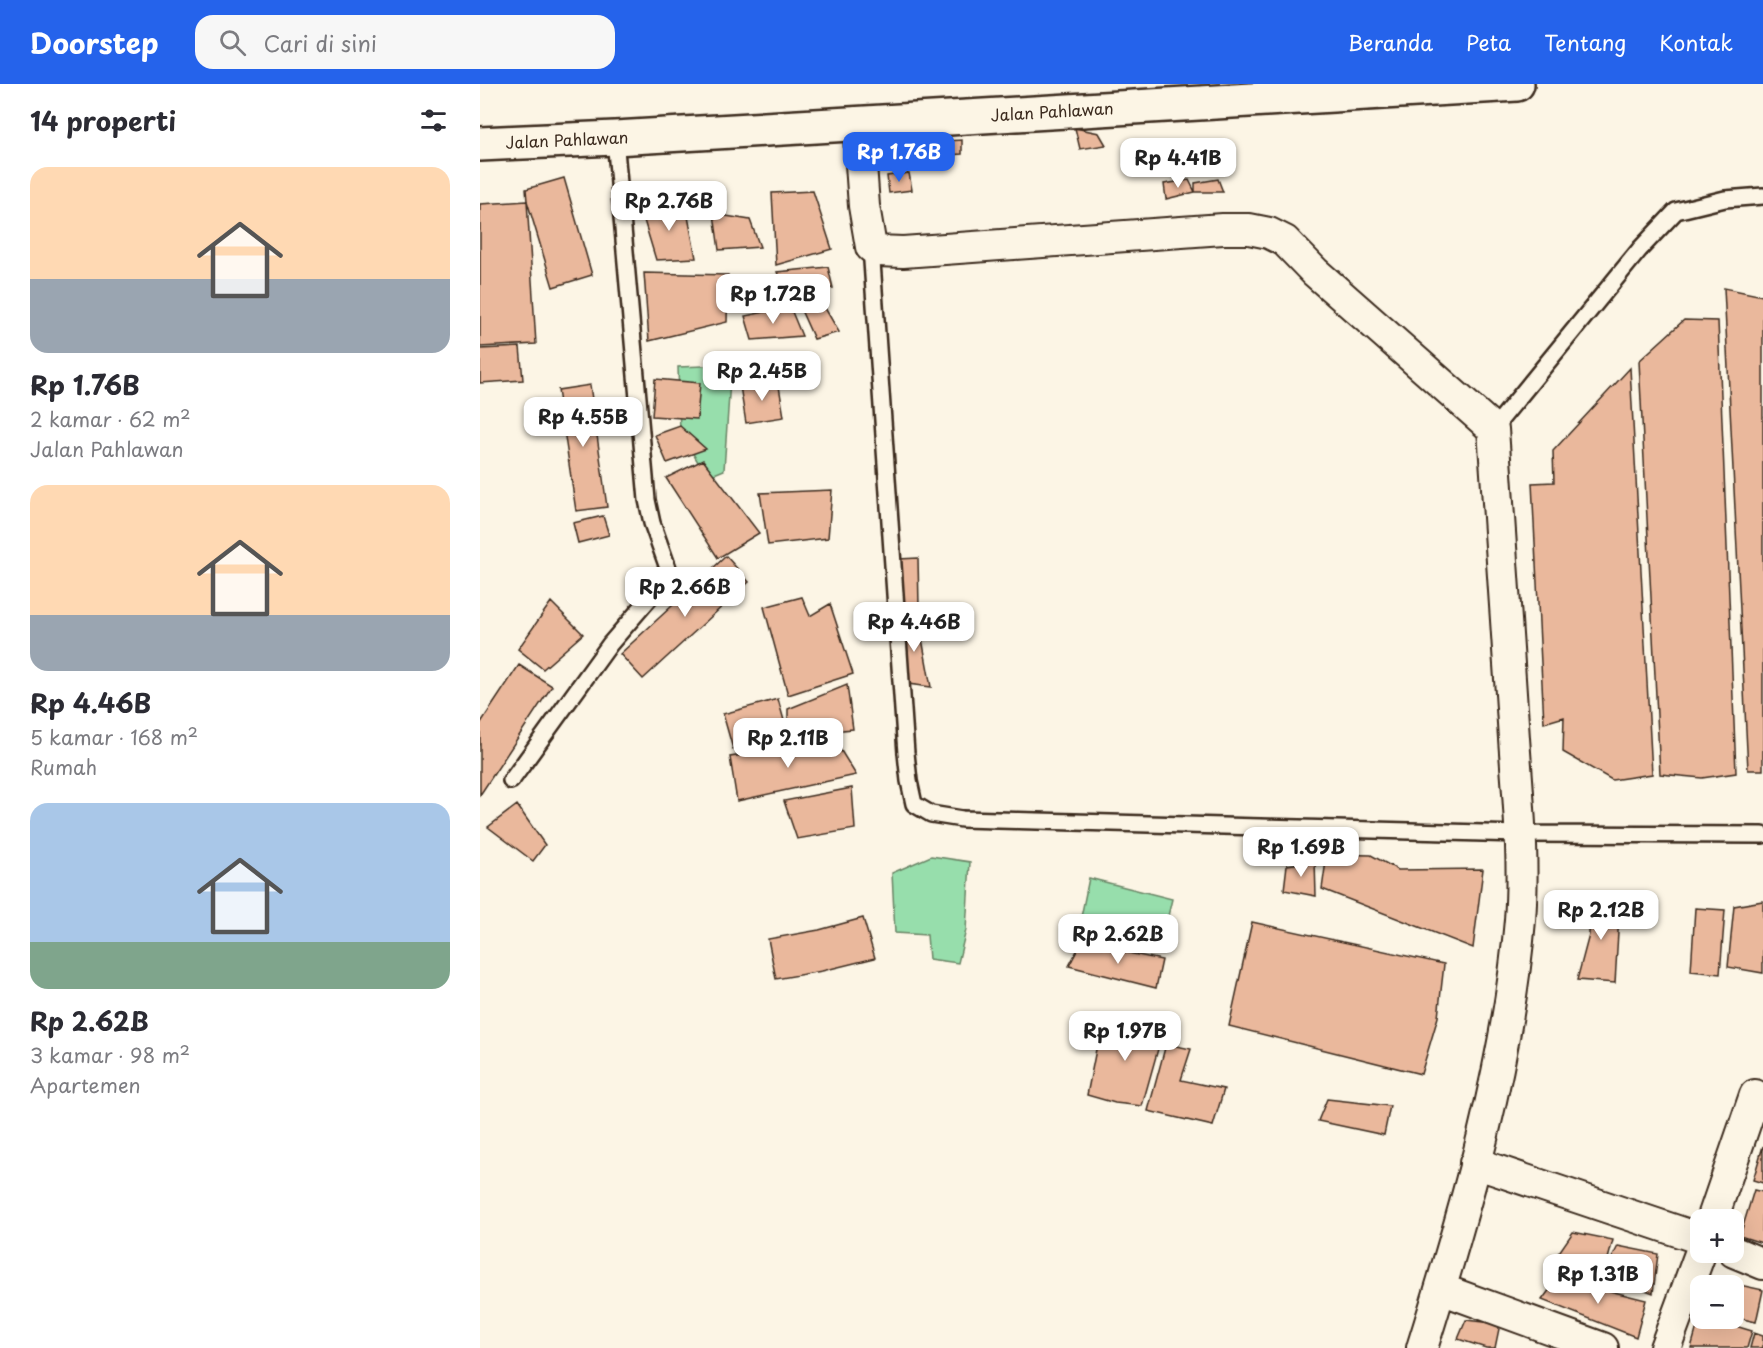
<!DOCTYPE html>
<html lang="id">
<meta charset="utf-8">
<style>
body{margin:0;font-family:"Playpen Sans",sans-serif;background:#f7f7f7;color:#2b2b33;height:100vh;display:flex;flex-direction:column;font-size:22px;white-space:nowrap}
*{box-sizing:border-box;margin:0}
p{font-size:20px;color:#7c7c81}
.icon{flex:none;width:33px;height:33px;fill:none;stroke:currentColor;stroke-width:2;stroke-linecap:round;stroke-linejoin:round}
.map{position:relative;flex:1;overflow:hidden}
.drawer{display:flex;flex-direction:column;background:#fff;width:480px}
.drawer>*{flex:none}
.fabs{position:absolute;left:1210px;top:1125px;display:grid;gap:12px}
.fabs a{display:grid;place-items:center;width:54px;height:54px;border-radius:12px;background:#fff;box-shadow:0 6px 24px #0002;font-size:30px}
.price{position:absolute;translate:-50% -51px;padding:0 14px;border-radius:12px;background:#fff;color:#222;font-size:20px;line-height:39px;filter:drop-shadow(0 2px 3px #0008)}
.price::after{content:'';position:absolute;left:50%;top:36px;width:18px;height:14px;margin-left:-9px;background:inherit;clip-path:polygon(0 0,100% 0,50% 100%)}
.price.current{background:#2563eb;color:#fff}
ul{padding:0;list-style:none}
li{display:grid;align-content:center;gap:12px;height:318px;padding:0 30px}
li span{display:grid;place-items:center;height:186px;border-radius:18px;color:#555}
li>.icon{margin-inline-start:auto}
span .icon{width:108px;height:108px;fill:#fffc;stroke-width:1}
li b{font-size:26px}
h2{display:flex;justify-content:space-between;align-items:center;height:72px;padding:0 30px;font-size:26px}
header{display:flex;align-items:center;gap:36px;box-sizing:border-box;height:84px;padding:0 30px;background:#2563eb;color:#fff}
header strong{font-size:28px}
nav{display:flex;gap:33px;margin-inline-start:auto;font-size:21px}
.search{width:420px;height:54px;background:#f7f7f7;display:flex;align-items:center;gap:15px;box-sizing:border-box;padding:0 21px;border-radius:18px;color:#7c7c81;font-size:22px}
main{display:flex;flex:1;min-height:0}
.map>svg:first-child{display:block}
.green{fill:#97deac;stroke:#698465;stroke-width:1.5}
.building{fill:#eab89c;stroke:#3b2a1e;stroke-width:1.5}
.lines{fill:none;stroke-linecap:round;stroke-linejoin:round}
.service-casing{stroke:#3b2a1e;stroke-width:20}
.minor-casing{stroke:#3b2a1e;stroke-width:34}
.trunk-casing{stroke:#3b2a1e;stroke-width:38}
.service{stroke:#fcf5e5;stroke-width:15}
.minor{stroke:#fcf5e5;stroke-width:30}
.trunk{stroke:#fcf5e5;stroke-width:33}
.labels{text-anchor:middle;stroke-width:5;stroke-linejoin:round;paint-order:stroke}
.street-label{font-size:16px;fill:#3b2a1e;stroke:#fcf5e5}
</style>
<header>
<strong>Doorstep</strong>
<div class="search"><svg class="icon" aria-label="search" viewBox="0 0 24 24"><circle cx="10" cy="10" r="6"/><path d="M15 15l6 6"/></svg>Cari di sini</div>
<nav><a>Beranda</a><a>Peta</a><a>Tentang</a><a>Kontak</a></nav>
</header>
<main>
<section class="drawer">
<h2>14 properti<svg class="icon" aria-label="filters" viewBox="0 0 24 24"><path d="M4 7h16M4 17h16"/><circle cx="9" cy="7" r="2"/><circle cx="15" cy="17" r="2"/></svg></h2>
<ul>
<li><span style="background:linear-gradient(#ffd9b3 60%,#9aa5b1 0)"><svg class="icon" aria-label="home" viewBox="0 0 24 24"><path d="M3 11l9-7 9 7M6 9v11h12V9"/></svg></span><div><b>Rp 1.76B</b><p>2 kamar · 62 m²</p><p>Jalan Pahlawan</p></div></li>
<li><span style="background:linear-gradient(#ffd9b3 70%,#9aa5b1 0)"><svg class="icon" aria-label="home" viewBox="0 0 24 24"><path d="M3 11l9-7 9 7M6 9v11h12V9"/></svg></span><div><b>Rp 4.46B</b><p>5 kamar · 168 m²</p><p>Rumah</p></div></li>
<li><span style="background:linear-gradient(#a9c7e8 75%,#7fa58c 0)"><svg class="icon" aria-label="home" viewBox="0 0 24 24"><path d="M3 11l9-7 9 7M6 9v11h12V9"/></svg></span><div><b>Rp 2.62B</b><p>3 kamar · 98 m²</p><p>Apartemen</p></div></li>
</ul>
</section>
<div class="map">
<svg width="1283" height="1264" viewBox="0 0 1283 1264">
<rect width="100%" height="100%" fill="#fcf5e5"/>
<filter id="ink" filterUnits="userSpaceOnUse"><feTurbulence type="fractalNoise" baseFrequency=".0167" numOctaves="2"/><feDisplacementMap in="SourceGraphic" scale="12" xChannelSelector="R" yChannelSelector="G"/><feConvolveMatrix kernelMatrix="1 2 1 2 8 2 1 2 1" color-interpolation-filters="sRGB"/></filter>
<g filter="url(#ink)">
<!-- green -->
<path class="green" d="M251,281l-7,105 -17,7 -27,-45 -2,-65z
M451,772l39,6 -4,68 -8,33 -29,-4 -2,-24 -32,-2 -3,-60z
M609,794l83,21 -11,47 -83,-14z"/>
<!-- building -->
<path class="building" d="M595,44l24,5 7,12 -26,4z
M482,56v14l-30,2 -1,-14z
M446,60l1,10 -32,1 -2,-9z
M429,89l3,17 -23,3 -2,-17z
M84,94l28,97 -39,12 -26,-86 -1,-12z
M738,95l5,13h-28v-9z
M709,96l6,12 -29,7 -2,-15z
M333,107l19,58 -56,16 -4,-72z
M47,117l9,143 -56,3v-143z
M206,122l10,52 -40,2 -16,-53z
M234,130l36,6 10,27 -41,3z
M348,183l5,21 -48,4 -8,-20z
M164,189l84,2 -1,47 -78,19z
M1244,204l39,8v474h-15z
M338,212l21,36 -25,7 -18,-40z
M310,223l12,29 -50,4 -7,-24z
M1204,236l34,1 18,452 -34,5 -42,-4 -21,-413z
M40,263l3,33 -43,3v-34z
M1150,284l22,406 -40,6 -49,-28 1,-35 -20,6 -12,-240 22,-1 -1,-31z
M175,295l45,4 -3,36 -45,-3z
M298,296l6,37 -38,6 -6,-37z
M110,301l17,122 -31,4 -18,-121z
M200,342l26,23 -39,14 -12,-28z
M223,376l56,73 -41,25 -52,-80z
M352,406l-4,48 -60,7 -8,-52z
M123,432l6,19 -31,8 -5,-20z
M246,472l23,26 -106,97 -23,-25z
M438,474l1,49h-20v-48z
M322,513l8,19 20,-12 23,70 -65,21 -24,-88z
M71,518l32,32 -40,35 -25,-20z
M438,533l13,70 -23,-3 -9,-61z
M39,581l33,21 -72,109v-71z
M367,601l6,44 -65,6v-26z
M298,615l10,36 -55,14 -10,-35z
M355,657l21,34 -119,26 -7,-44z
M372,704l3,41 -58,10 -13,-38z
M37,721l28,40 -12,16 -45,-34z
M847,770l44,1 27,15 85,-1 -10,79 -151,-59z
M835,777l1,35 -32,-6 3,-25z
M1110,810l30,4 -5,85 -38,-3 12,-45z
M1283,817v72l-35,-6 6,-61z
M1215,824l30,2 -5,64 -29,-3z
M383,834l12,40 -53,13 -46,8 -8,-40 51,-9z
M772,838l192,42 -6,53 -17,57 -192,-48z
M601,859l81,17 -6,28 -87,-22z
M621,940h64l-23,82 -27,-3 -28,-8z
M686,960l25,5 -10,31 43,9 -11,37 -65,-15z
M847,1015l63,7 -6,29 -66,-14z
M1283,1062v37l-10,-3z
M1274,1106l9,2 -1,51 -22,-7z
M1093,1148l40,8 -9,34 -51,-13z
M1138,1162l40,8 -5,39 -49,-19z
M1078,1194l88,22 -10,37 -94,-37z
M1232,1195l51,11 -7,32 -22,-5v-31h-23z
M1220,1232l1,2h8l43,13 -5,17h-56z
M986,1236l34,4 -5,24h-9l-28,-9z
M1274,1249l9,3v12h-13z"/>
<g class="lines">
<!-- service casing -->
<g class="service-casing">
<path id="service" d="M391,163l35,506 3,28 5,23 17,10 31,5 558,15 243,1
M1013,345l147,-180 36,-38 49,-12 38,-3
M31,697l99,-137 51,-59 7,-17 -16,-45 -5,-23 -32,-362"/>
</g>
<!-- minor casing -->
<g class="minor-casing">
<path id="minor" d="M378,38l6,84 7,41 6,4 26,1 320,-23h26l20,4 16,8 30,31 178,157c7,98 13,196 20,294 4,65 12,132 7,197 -12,143 -55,291 -98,428
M995,1079l226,76
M1232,1136l43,-125
M1254,1168l29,12
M961,1205l162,59
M1185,1264l36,-97"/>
</g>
<!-- trunk casing -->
<g class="trunk-casing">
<g id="trunk">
<path id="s1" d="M0,60l135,-6 902,-54"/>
</g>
</g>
<!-- service -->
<use href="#service" class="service"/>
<!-- minor -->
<use href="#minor" class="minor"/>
<!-- trunk -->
<use href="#trunk" class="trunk"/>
</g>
</g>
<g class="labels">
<!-- street labels -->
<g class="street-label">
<text dy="6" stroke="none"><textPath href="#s1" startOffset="573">Jalan Pahlawan</textPath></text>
<text dy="6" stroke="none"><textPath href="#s1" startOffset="87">Jalan Pahlawan</textPath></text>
</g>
</g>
</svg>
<div class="fabs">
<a>+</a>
<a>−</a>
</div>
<b class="price current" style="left:419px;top:99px">Rp 1.76B</b>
<b class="price" style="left:698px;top:105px">Rp 4.41B</b>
<b class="price" style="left:189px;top:148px">Rp 2.76B</b>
<b class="price" style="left:293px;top:241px">Rp 1.72B</b>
<b class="price" style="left:282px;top:318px">Rp 2.45B</b>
<b class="price" style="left:103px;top:364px">Rp 4.55B</b>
<b class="price" style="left:205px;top:534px">Rp 2.66B</b>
<b class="price" style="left:434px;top:569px">Rp 4.46B</b>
<b class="price" style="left:308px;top:685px">Rp 2.11B</b>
<b class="price" style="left:821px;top:794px">Rp 1.69B</b>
<b class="price" style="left:1121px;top:857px">Rp 2.12B</b>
<b class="price" style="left:638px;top:881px">Rp 2.62B</b>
<b class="price" style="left:645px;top:978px">Rp 1.97B</b>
<b class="price" style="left:1118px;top:1221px">Rp 1.31B</b>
</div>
</main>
